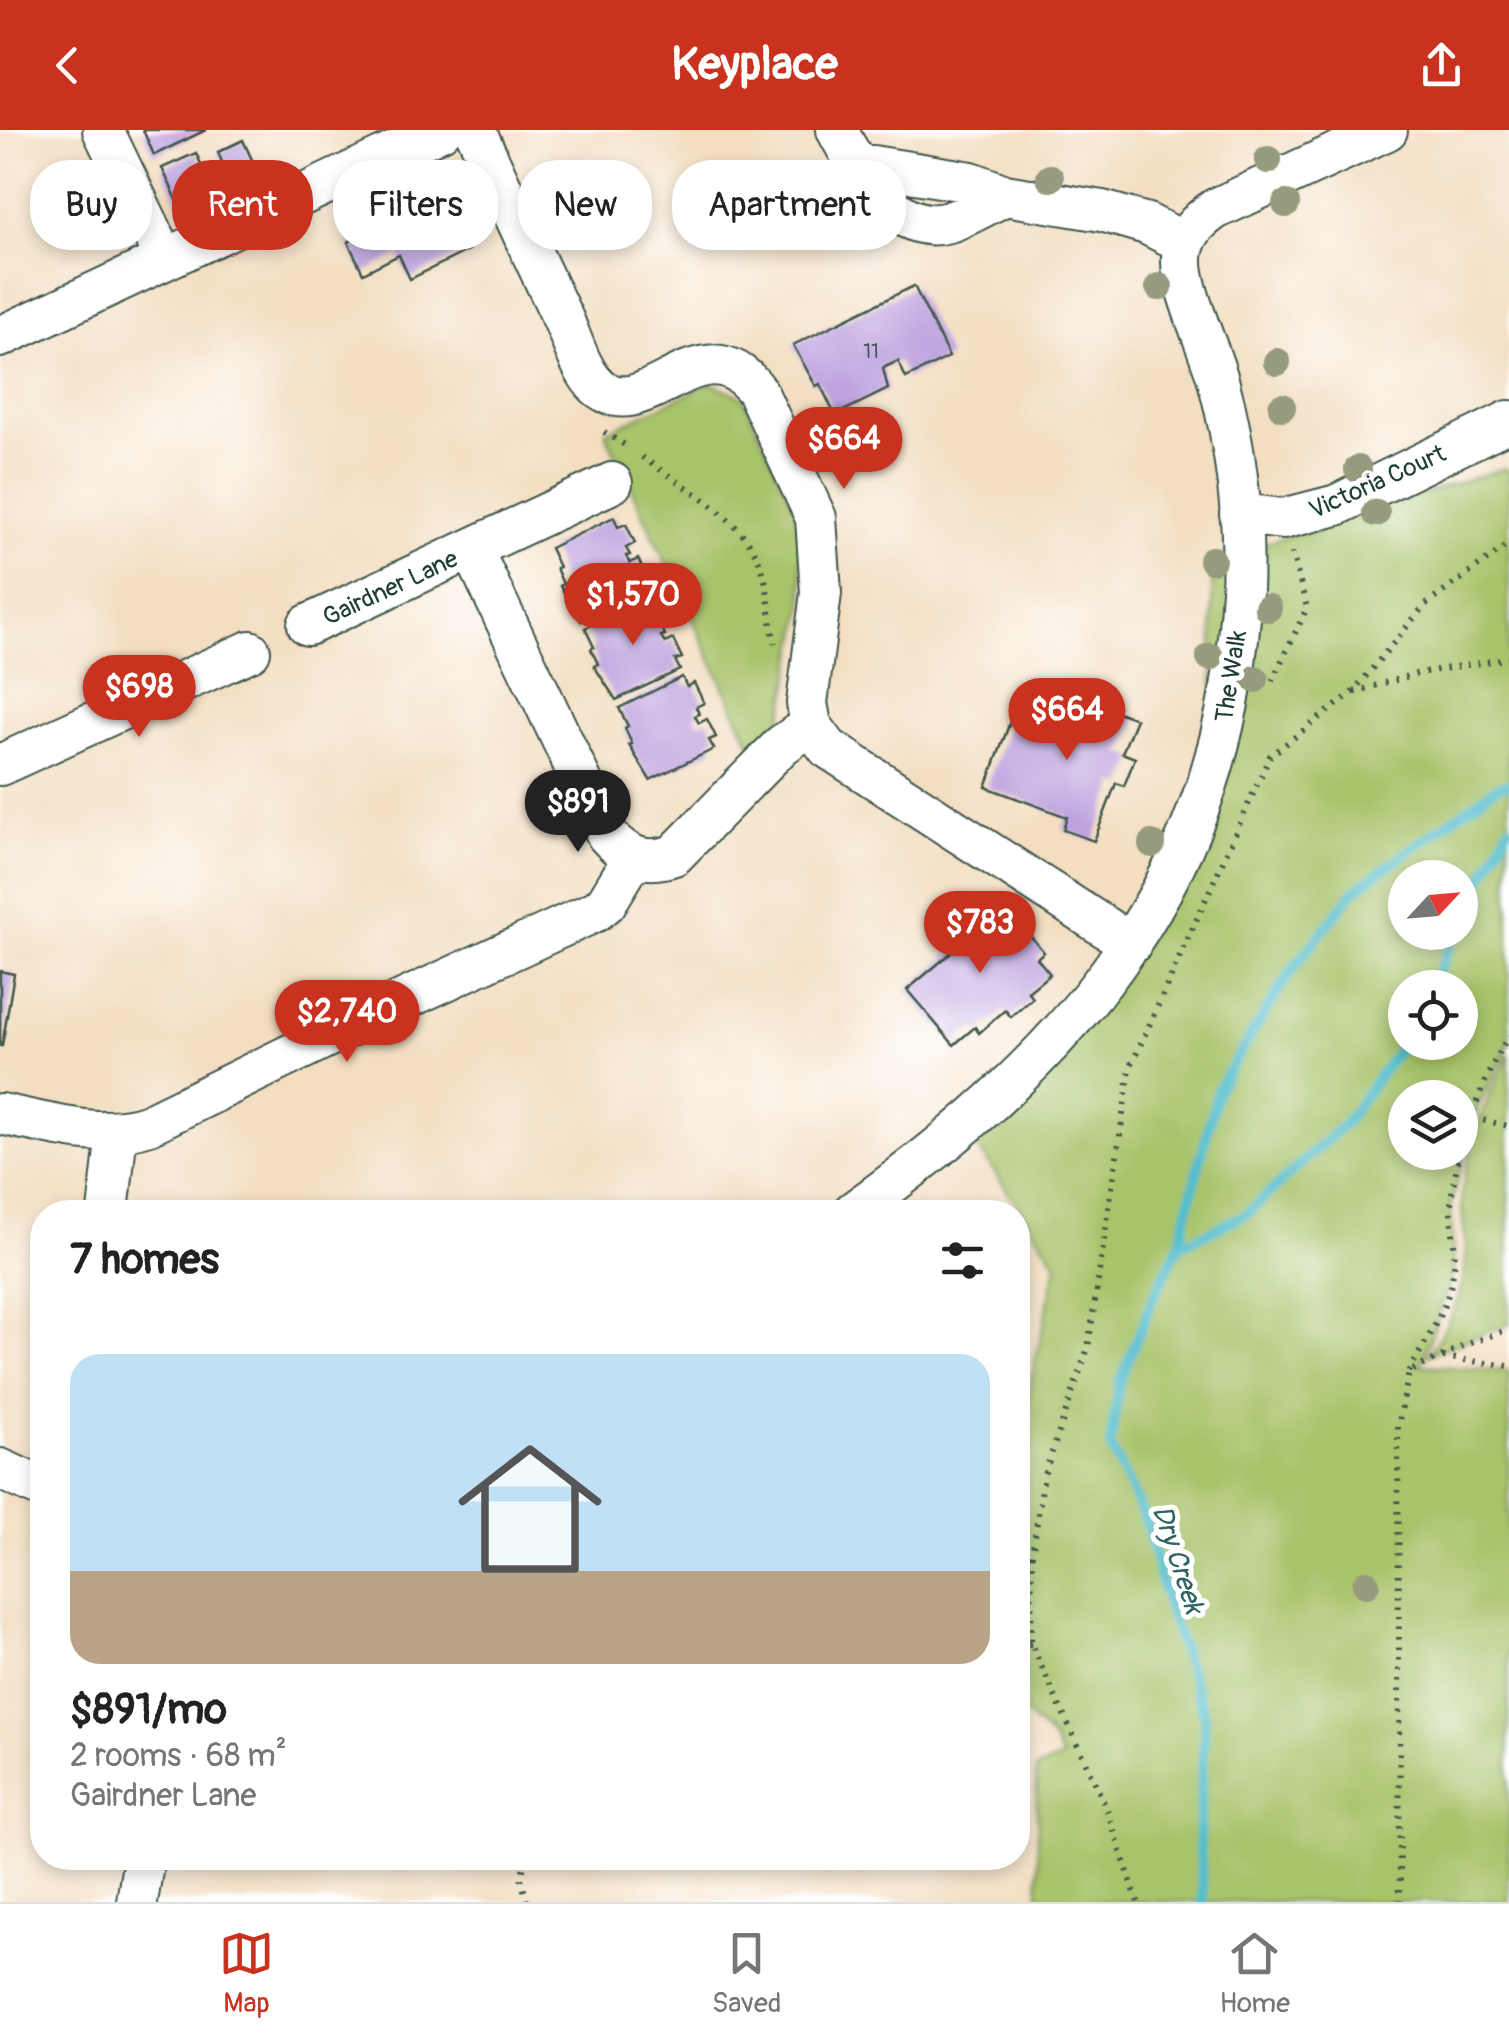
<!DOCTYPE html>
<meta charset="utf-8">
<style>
body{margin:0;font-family:Pangolin,sans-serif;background:#f6f6f6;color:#222;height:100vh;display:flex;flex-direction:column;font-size:38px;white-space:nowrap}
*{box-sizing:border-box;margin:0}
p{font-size:32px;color:#767676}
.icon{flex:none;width:55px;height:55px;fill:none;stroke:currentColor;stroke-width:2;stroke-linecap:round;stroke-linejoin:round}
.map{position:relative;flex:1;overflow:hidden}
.panel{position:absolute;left:30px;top:1070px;width:1000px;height:670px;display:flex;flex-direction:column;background:#fff;border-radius:40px;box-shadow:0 5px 15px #0003}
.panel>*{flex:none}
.banner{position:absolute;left:30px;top:30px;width:1000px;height:90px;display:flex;gap:20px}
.needle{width:65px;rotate:64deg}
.fabs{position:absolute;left:1388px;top:730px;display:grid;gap:20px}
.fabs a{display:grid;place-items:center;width:90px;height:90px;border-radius:50%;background:#fff;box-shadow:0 5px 15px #0003;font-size:50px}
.price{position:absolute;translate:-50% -85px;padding:0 22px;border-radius:35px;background:#c8321e;color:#fff;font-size:32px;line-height:65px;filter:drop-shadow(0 2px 5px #0008)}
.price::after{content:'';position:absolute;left:50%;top:60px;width:30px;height:22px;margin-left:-15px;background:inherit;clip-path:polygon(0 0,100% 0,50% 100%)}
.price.active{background:#222;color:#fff}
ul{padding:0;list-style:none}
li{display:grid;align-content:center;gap:20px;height:530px;padding:0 40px}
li+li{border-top:2px solid #e0e0e0}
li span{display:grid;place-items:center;height:310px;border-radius:30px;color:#555}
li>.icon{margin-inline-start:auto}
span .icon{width:180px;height:180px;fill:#fffc;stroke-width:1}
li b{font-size:42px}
h2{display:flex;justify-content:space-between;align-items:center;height:120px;padding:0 40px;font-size:42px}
.chip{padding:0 35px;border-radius:40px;background:#fff;box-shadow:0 5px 15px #0003;font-size:35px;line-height:90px}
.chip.active{background:#c8321e;color:#fff}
header{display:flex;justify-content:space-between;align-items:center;height:130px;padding:0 40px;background:#c8321e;color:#fff;font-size:45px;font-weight:700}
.dock{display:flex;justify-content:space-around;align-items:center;height:140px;border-top:2px solid #e0e0e0;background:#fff;font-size:28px;color:#767676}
.dock a{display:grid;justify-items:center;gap:5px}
.dock .active{color:#c8321e}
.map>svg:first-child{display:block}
.green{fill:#a8c36a;stroke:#64804f;stroke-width:2.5;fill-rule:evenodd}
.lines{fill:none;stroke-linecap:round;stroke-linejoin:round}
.stream{stroke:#53becf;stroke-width:10}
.building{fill:#bca1de}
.minor-casing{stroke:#3f5549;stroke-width:44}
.path{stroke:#3f5549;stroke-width:6;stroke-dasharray:2.5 8;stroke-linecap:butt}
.minor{stroke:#fff;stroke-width:40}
.tree{fill:#959b7c}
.labels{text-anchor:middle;stroke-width:10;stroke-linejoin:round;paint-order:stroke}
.number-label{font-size:20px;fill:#46565e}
.street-label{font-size:25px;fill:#1f3d34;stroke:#fff}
.water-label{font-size:28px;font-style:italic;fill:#2f6462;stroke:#fff}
</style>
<header><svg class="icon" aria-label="back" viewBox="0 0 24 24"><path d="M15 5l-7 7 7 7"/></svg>Keyplace<svg class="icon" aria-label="share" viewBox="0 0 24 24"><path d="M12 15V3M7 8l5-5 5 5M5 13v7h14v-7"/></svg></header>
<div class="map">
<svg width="1509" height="1772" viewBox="0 0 1509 1772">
<rect width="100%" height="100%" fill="#fff"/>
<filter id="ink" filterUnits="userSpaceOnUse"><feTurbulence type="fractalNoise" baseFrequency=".01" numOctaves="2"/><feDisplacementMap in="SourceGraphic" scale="20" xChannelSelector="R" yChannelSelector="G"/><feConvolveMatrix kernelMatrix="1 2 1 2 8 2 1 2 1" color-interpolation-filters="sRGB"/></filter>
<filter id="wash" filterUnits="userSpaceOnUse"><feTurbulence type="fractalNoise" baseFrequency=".0048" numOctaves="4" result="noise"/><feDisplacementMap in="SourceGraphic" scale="40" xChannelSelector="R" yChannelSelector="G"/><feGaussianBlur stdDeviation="2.25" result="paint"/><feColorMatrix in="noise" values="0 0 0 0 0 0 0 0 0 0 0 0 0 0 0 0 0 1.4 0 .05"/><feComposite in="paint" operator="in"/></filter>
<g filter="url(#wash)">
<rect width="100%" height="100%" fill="#f3dec1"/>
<!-- green -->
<path class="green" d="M711,253l32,14 54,117 7,89 -22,116 -30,28 -147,-315z
M1502,339l7,1v574l-36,74 -22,87 3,64 -33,96 88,6v531h-470l-3,-133 26,-11 -10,-19 -34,-32v-269l39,-174 -94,-139 123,-119 128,-243 -2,-203zM1405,748h55v54h-55zM1405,858h55v54h-55zM1405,968h55v54h-55z
M1509,923v271l-81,31c20,-30 38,-63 38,-100 0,-21 -6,-42 -4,-63 6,-50 25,-94 47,-139z"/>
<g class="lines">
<!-- stream -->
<path class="stream" d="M1460,793l49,-96
M1431,858l25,-56
M1179,1116l69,-33 96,-89 61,-84
M1203,1772l-4,-70 6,-116 -38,-111 -22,-86 -35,-73 9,-62 34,-86 26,-52 39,-158 72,-115 65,-83 143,-104 11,-2"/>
</g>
<g id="blocks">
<!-- building -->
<path class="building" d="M143,0h63l-52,25z
M243,10l15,33 -77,35 -19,-40 34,-15 9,20 18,-8 -5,-13z
M445,59l19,39 -5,3 10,19 -59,29 -11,-24 -36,18 -15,-31 36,-17 -3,-6z
M914,156l35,71 -43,21 -8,-17 -15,7 5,21 -53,26 -15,-31 -4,2 -23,-41z
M614,387l4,10 8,-3 9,19 -9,5 4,7 -4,1 4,7 8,-4 9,19 -7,3 4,9 -63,31 -21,-35 3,-2 -7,-16 3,-1 -9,-19z
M649,467l5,10 7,-3 9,20 -9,4 4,7 -4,1 4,7 8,-4 9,19 -7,2 5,10 -64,30 -22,-34 4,-2 -7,-15 3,-2 -9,-19z
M682,547l5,10 7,-4 10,20 -8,4 3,7 -4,2 4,7 8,-4 9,18 -7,3 5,9 -64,31 -21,-35 3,-1 -7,-16 3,-2 -9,-18z
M1068,563l68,26 -14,34 13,5 -11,28 -8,-3 -22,58 -31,-11 4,-13 -81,-30 27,-73 41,16z
M965,781l15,18 20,-17 14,17 6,-5 24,28 -7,6 13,16 -22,18 5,6 -22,19 -6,-7 -26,23 -4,-6 -21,18 -47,-55 51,-43 -15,-17z
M0,841l14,3 -12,72h-2z"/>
</g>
</g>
<g filter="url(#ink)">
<use href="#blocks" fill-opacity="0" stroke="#3f5549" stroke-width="2.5"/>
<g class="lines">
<!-- minor casing -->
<g class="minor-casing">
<path id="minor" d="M103,0l62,129
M475,0c29,63 58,126 88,189 9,20 18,53 35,68 49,41 103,-69 159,4l59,127 5,75 -14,110 4,22 17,23 303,196
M837,0c20,38 58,108 112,92 19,-6 38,-18 56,-27
M854,33l117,19 34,13 97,16 45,13 38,19
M0,207l441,-207
M1240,384l43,5 54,-14 172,-84
M472,419l135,286c19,22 39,30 67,20l108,-110 29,-20
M308,495l304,-142
M0,635l250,-114
M0,984c49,9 100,27 149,10l243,-119 204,-94 10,-8 28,-46
M108,1082l9,-80
M853,1082c226,-162 373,-332 389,-622 3,-69 -6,-144 -24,-210 -9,-33 -38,-92 -36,-123 2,-23 16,-36 33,-48l172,-79
M0,1339l42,19
M137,1772l7,-44"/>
</g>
<!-- path -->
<path class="path" d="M604,302l24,15
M642,327c41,30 101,59 119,109 9,25 8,51 14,77
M1272,551l35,-73 -15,-55
M1354,562l65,-19 90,-15
M1473,988l36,8
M1443,1227l66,9
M1409,1242c17,-33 38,-61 44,-98 5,-24 -3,-47 -2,-70 2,-43 33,-133 58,-168
M1018,1515l13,-1
M526,1728l-5,20 6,24
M1138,1772l-32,-95 -75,-163 1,-89 12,-80 44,-127 42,-280 140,-312 82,-63 72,-87 85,-62
M1400,1772l-2,-476 11,-54 54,-26 46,-17"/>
<!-- minor -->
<use href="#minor" class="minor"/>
</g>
<!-- trees -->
<g class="tree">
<circle cx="1268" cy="30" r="14"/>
<circle cx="1050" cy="48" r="14"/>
<circle cx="1286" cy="74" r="14"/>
<circle cx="1159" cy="157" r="14"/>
<circle cx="1277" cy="232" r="14"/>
<circle cx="1282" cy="277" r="14"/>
<circle cx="1358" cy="339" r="14"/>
<circle cx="1376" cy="383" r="14"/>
<circle cx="1212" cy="430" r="14"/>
<circle cx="1268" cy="478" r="14"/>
<circle cx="1210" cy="527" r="14"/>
<circle cx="1255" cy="549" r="14"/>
<circle cx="1152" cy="714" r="14"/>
<circle cx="1366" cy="1454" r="14"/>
</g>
</g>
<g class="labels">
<!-- number labels -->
<g class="number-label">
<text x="871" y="228">11</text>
</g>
<!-- street labels -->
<g class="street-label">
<text transform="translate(1377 351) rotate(-24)" y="9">Victoria Court</text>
<text transform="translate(390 457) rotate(-25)" y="9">Gairdner Lane</text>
<text transform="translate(1230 546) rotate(-81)" y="9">The Walk</text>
</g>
<!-- water labels -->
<g class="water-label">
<text transform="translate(1179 1429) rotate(72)" y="10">Dry Creek</text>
</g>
</g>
</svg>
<div class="fabs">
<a><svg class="needle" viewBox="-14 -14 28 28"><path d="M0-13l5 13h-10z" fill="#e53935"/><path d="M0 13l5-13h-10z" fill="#767676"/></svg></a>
<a><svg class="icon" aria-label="locate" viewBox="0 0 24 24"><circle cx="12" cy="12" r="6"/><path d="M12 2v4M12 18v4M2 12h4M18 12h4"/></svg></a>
<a><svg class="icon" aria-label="layers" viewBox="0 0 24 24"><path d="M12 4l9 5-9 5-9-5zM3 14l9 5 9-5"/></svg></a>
</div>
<b class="price" style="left:844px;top:362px">$664</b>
<b class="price" style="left:633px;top:518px">$1,570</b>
<b class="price" style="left:139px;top:610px">$698</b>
<b class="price" style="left:1067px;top:633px">$664</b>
<b class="price active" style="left:578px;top:725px">$891</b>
<b class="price" style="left:980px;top:846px">$783</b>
<b class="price" style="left:347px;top:935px">$2,740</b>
<div class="banner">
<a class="chip">Buy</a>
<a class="chip active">Rent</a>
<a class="chip">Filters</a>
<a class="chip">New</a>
<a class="chip">Apartment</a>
</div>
<section class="panel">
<h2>7 homes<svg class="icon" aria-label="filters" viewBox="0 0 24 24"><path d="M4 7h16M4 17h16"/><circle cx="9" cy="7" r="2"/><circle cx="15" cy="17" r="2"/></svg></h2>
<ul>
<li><span style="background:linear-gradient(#bfe0f5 70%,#b9a48a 0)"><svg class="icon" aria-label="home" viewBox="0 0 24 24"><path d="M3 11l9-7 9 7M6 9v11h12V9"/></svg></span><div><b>$891/mo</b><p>2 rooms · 68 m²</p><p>Gairdner Lane</p></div></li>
</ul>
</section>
</div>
<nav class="dock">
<a class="active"><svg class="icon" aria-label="map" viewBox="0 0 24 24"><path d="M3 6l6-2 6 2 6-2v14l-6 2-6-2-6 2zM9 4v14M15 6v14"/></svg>Map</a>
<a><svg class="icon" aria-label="saved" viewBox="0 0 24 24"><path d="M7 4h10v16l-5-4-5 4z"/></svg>Saved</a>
<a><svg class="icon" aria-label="home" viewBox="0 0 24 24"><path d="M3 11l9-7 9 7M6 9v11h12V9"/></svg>Home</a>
</nav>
